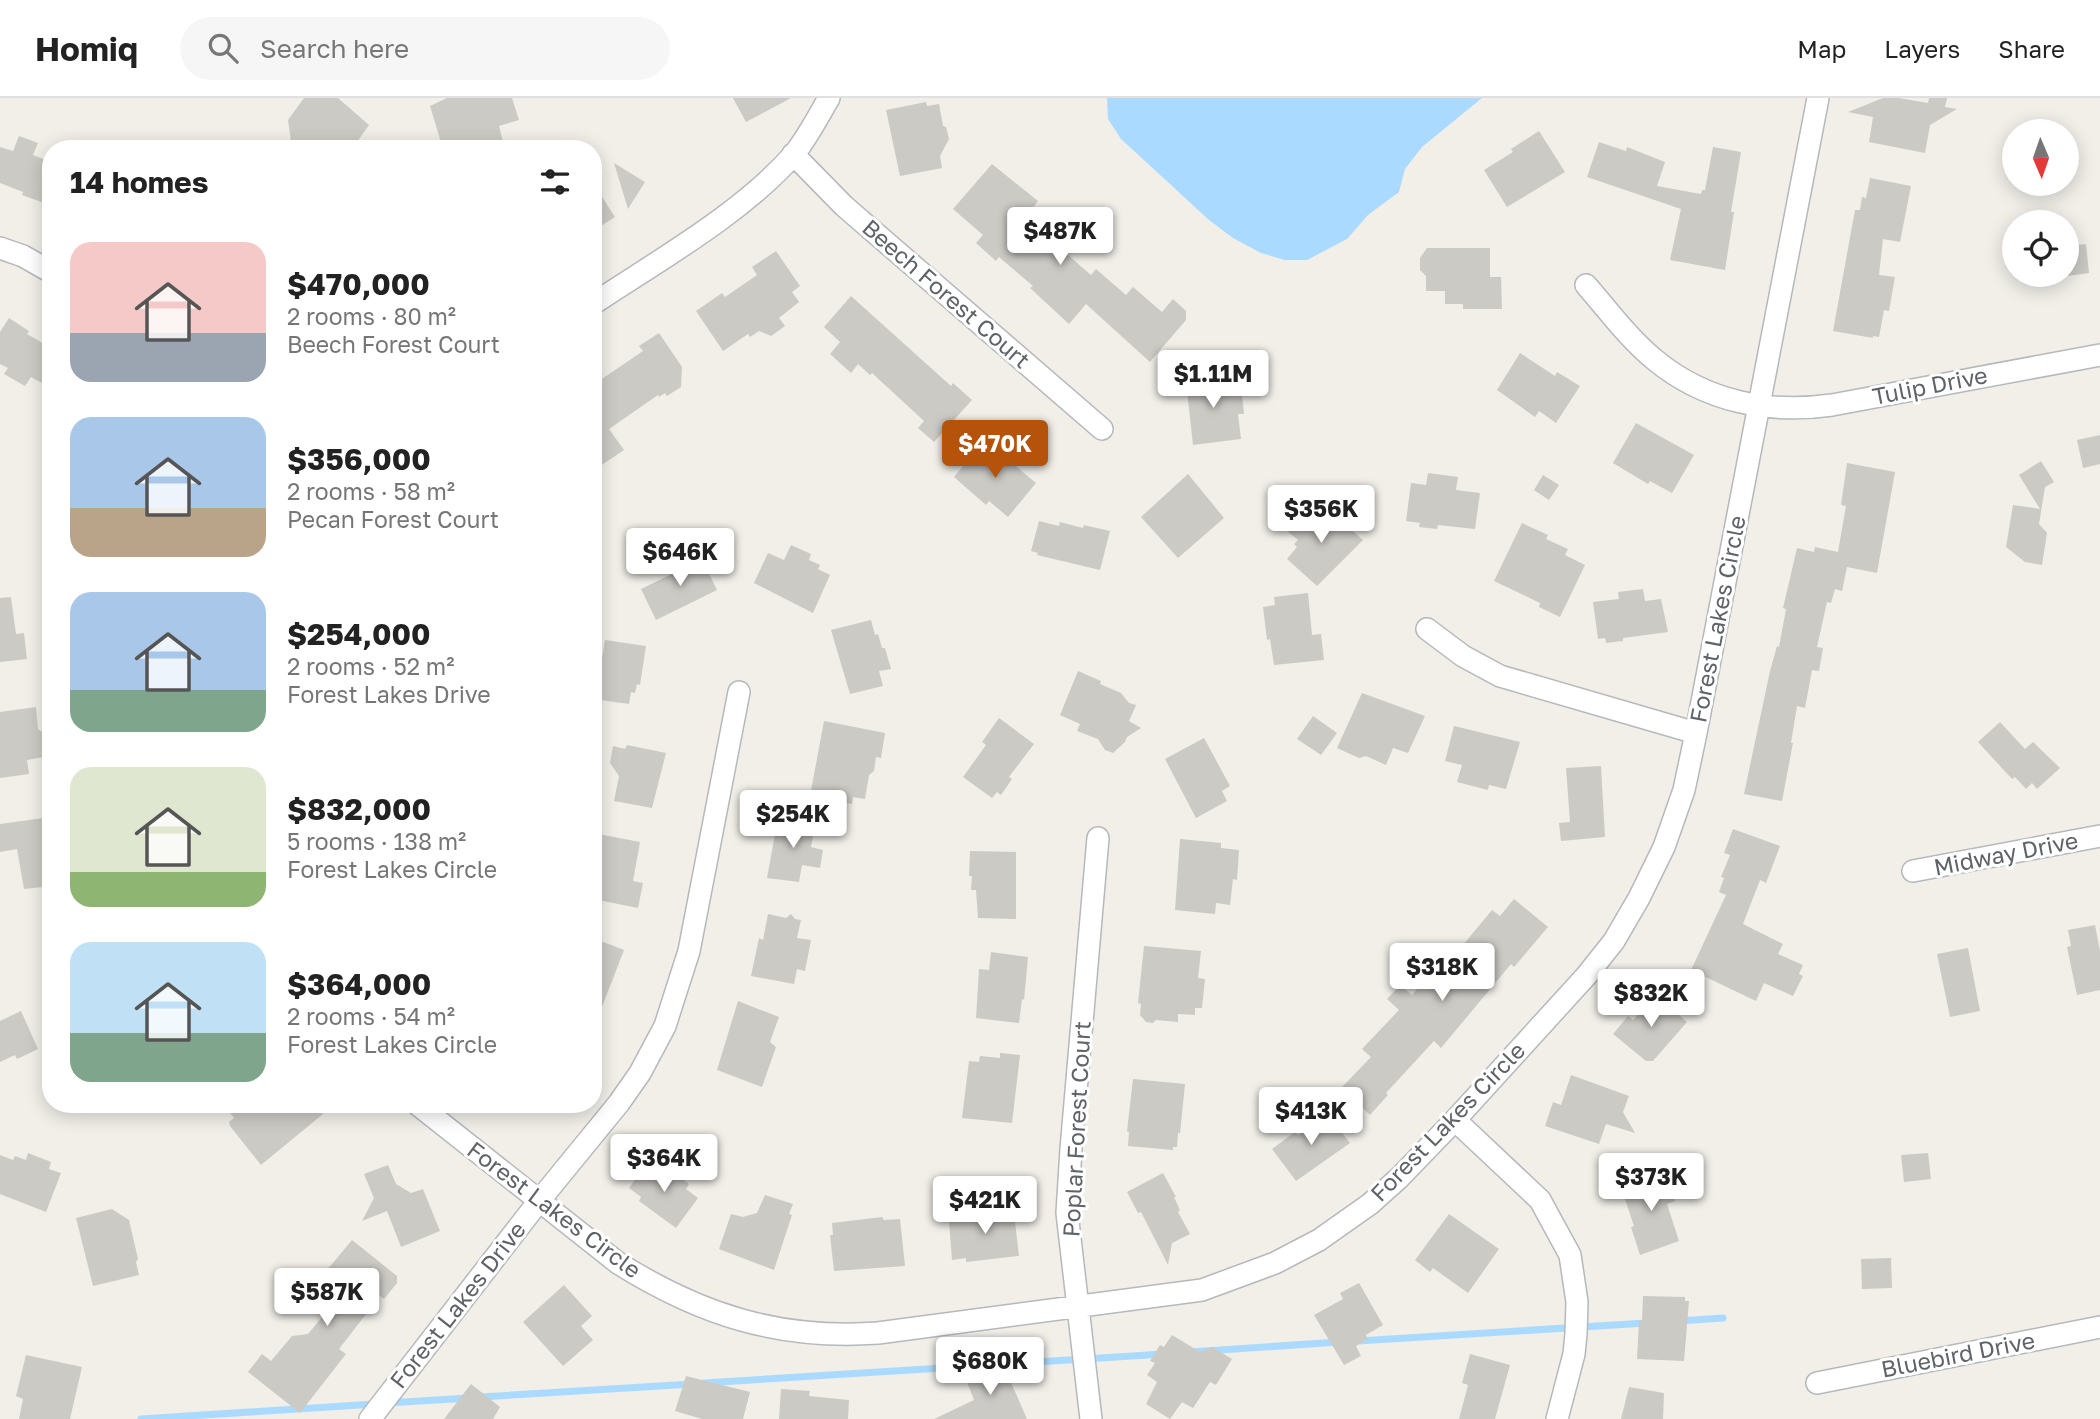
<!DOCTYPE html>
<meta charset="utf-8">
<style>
body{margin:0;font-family:"Golos Text",sans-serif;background:#f6f6f6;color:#222;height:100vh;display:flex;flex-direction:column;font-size:26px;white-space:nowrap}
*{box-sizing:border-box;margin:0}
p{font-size:23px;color:#767676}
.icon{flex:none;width:38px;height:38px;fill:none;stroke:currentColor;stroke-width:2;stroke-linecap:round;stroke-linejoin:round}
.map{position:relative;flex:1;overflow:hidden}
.drawer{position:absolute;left:42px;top:42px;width:560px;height:973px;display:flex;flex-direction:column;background:#fff;border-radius:28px;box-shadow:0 4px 18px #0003}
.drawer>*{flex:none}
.needle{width:46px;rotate:178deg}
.fabs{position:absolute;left:2002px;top:21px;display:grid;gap:14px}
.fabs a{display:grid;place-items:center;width:77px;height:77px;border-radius:50%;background:#fff;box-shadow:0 4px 18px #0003;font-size:35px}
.price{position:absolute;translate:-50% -60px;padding:0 16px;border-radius:7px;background:#fff;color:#222;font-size:23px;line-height:46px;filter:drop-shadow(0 2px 4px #0008)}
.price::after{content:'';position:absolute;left:50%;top:42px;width:21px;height:16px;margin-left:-10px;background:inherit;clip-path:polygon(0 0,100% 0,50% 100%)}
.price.current{background:#b45309;color:#fff}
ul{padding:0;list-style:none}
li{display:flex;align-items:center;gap:21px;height:175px;padding:0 28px}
li span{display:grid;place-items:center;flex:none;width:196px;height:140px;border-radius:21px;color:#555}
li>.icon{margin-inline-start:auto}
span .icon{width:84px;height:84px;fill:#fffc;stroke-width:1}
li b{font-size:30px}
h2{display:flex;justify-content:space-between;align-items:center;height:84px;padding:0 28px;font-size:30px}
header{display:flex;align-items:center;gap:42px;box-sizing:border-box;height:98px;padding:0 35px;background:#fff;border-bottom:2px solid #e0e0e0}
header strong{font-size:33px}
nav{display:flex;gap:38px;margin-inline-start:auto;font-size:24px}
.search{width:490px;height:63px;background:#f6f6f6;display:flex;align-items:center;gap:18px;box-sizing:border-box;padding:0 24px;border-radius:38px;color:#767676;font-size:26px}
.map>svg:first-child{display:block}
.water{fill:#aadaff}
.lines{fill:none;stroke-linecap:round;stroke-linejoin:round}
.stream{stroke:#aadaff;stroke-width:7}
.building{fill:#cccac5}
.street-casing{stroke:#b5b8bc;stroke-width:24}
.street{stroke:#fff;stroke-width:21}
.labels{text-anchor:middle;stroke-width:6;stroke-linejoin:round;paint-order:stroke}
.street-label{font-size:23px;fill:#5f6368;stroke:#fff}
</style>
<header>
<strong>Homiq</strong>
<div class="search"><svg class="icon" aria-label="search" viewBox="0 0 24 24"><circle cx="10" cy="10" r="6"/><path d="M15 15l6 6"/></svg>Search here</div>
<nav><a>Map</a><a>Layers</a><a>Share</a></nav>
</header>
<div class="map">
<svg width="2100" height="1321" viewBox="0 0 2100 1321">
<rect width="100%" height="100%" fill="#f1efe8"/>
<!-- water -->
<path class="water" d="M1107,0h375l-60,49 -17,22 -6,23 -31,23 -21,24 -40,21h-22l-24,-7 -28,-15 -24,-18 -88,-81 -13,-20z"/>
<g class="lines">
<!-- stream -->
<path class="stream" d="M1679,1223l44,-3
M1358,1243l288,-18
M1190,1254l149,-10
M704,1285l460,-29
M481,1299l211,-13
M387,1305l82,-5
M141,1321l234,-15"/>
</g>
<!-- building -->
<path class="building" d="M304,0h34l31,27 -17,24h-16l-9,-7 -6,7h-29l-4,-29z
M447,0h65l7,22 -20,6 6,23h-41l-2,-6 -19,6 -13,-43z
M733,0h58l-45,24z
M1883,0h16l29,5 1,-5h18l-2,9 12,2 -27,16 -5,28 -56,-11 4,-25 -25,-5z
M926,4l1,4 12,-2 4,22 3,1 3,12 -9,17 2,12 -42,8 -14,-66z
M1539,33l26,41 -58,35 -23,-37 29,-18 -2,-3z
M19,38l19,7 -5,12 18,7v23l-7,18 -22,-8 1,-3 -23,-9v-36l13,4z
M1599,44l27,9 1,-4 38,15 -8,24 44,8 1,-4h3l8,-43 28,5 -10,60h3l-9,58 -55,-10 11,-51 -94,-32z
M614,65l31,19 -17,27z
M992,66l46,37 -15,20 28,24 2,-3 38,33 5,-6 30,26 7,-8 29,25 11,-13 13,12v9l-36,42 -64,-58 -17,20 -39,-36 3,-2 -34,-29 -3,4 -20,-18 7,-8 -30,-26z
M1870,80l41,8 -11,56 -17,-3 -4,36 16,2 -6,34 -5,-1 -5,27 -6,-1v2l-40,-7 22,-121h5l2,-13 4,1z
M593,85l22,34 -22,14z
M2086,146l3,29 -22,3v-30z
M1427,150h63v29h11l1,32h-39v-5h-18v-13h-19v-15l-6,-6v-12z
M776,153l24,35 -8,6 7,10 -20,16 6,8 -14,10 -12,-5 -9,6 -2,-3 -25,17 -27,-40 26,-18 3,4 32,-22 -5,-8z
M851,198l100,90 2,-3 19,17 -38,42 -16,-14 6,-7 -52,-48 -2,2 -12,-11 -7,9 -21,-19 10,-12 -16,-15z
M9,220l20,13 -2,3 24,14v40l-20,-11 -6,9 -21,-12 4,-6 -8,-4v-32z
M659,235l23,34 -1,20 -14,9 -2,-3 -6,4 -1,-2 -49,34 15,21 -31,21v-86l50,-34 -4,-5z
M1520,255l35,23 2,-4 23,14 -24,37 -17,-12 -4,6 -38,-27z
M1226,275l2,23 14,-1 2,19h-6l3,25 -48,6 -6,-54h3l-2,-14z
M1636,325l58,32 -22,38 -22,-12 -2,3 -35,-21z
M2100,337v29l-17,4 -6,-28z
M982,345l13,10 3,-2 38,32 -28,34 -19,-16 -3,4 -32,-28z
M2041,363l13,21 -9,5 -6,37 8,9 -5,32 -17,-3 -19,-15 7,-42 27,4 -21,-34z
M1847,365l48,9 -18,101 -30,-6 -5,24 -7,-2 -4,14 -4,-1 -10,45 6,1 -4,23 -7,-1 -7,38 -8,-2 -6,37h2l-11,58 -38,-7 26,-123 7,-25 2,1 7,-38 -3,-1 14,-60 17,4 1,-5 23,5 8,-46 -5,-1z
M1428,375l30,4 -2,13 24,3 -5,36 -37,-4 -1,4 -18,-2 1,-4 -14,-2 5,-38 15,2z
M1188,376l36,44 -46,40 -37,-41z
M1543,377l16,10 -10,15 -15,-10z
M1315,412l9,8 6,-7 33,29 -46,46 -30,-27 10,-12 -3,-3 4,-4 -12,-10 14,-15 6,5z
M1039,423l20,5 1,-4 23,6 1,-3 26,6 -10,39 -63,-15 1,-2 -7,-2z
M1522,425l26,12 -2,4 22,10 -3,6 20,10 -25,52 -21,-10 1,-4 -46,-22z
M791,447l20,9 -2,6 11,5 -2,4 12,6 -17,38 -59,-30 14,-30 16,7z
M699,455l18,37 -61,30 -15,-31 37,-18 -3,-6z
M1643,491l2,12 16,-2 7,33 -45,6v3l-17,2 -1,-5 -7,1 -5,-37 26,-3 -1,-7z
M1308,495l4,42 9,-1 3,26 -50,5 -4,-26 -3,1 -4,-33 12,-2 -1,-8z
M11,499l5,37 8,-1 3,26 -27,3v-64z
M871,522l4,15 3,-1 4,14h3l6,21 -12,2 4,15 -33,8 -19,-64z
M605,542l41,6 -6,39 -3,-1 -2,9 -4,-1 -2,12 -36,-5 5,-42 4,1z
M1078,573l23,10 -1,3 21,9 8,10 7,2 -7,16 12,7 -14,9 -2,5 -12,11 -8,-3 -7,-11 -21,-8 3,-7 -20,-9z
M1362,595l63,23 -17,37 -15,-5 -7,17 -20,-9 -7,2 -22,-10z
M36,609l2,22 8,6 3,21 -22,4 2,14 -29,4v-66z
M1313,618l24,17 -16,22 -24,-16z
M999,620l35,26 -25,33 3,2 -11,16 -4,-3 -5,6 -29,-21 23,-32 -4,-3z
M824,623l61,12 -4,25 -5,-1 -2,14 -5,4 -4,24 -12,-2 -1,7 -42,-8z
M2000,624l25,27 8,-7 27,26 -23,21 -5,-6 -6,6 -11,-12 -3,2 -34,-37z
M1454,628l66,16 -14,47 -17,-4 -1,5 -31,-8 5,-17 -17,-4z
M1204,640l26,48 -8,5 5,10 -31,17 -31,-59z
M627,647l39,8 -14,55 -38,-7 5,-25 -9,-13 3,-17 12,3z
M1601,668l4,71 -44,4 -2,-18 11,-1 -4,-54z
M51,719v69l-27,3 -7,-40 -17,3v-28z
M778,720l37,6 -4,23 12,3 -3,18 -18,-3 -3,17 -32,-4z
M1733,731l47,17 -14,37 -6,-3 -17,44 40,20 -5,10 25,11 -4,9 4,2 -10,20 -29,-13 -8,18 -65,-31 35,-75 -7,-3 5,-14 -3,-1 9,-22 -6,-2z
M593,735l47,9 -7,39 10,2 -5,25 -45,-9z
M1180,741l41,4v5l18,2 -2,30 -4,-1 -3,26 -14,-2 -1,11 -40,-4z
M970,753l46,1v67l-38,-1 -2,-28h-5l1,-14h-3z
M1514,801l34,28 -34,40 -3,-3 -70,84 -7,-7 -48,52 2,2 -18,20 -29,-27 30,-31 -9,-8 37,-39 -12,-11 13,-14 12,10 20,-23 6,5 15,-1 22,-21 -12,-10 29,-35 8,6z
M768,816l18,4 5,-4 4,5 6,1 -4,18 14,2 -6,31 -8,-2 -3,15 -43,-8 8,-38 4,2z
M2095,827l5,26v39l-23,5 -10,-48 4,-1 -3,-16z
M593,840l31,12 -29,75h-2z
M1144,848l57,5 -3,27 7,1 -3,29h-7v7l-17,-1v8l-22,-2 -3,3 -7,-1 -6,-7 1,-11 -3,-1z
M1968,850l12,63 -30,6 -13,-63z
M991,854l37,5 -4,43 -2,-1 -3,24 -43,-5 3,-49 10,1z
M1655,897l32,27 -34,39h-7l-33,-27 15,-18 5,4z
M738,903l41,16 -9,25 6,5 -14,40 -45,-17z
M21,913l17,38 -21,10 -2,-4 -15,7v-41z
M1000,955l20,2 -8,68 -50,-5 7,-57 10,1 1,-6 20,2z
M1571,977l58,21 -6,16 12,21 -29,-9 -7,20 -54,-18 8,-24 8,3z
M1133,981l52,5 -5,49h-2l-1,14h-4v3l-45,-4 1,-14 -2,-1z
M223,1006h91l9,10 -62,51 -31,-39 -1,-4 5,-4z
M1327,1015l23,30 -54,38 -24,-32 23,-17 3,3z
M28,1055l23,9 -2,7 12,4 -15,39 -46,-18v-39l13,5 2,-4 11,4z
M1928,1055l3,26 -27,3 -3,-27z
M648,1064l16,11 4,-4 21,15 -3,5 12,9 -22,30 -37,-27 2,-4 -12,-9z
M388,1067l8,19 15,9 12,-4 17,42 -39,16 -14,-36 -25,10 12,-23 -10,-24z
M1663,1070l12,33 -8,3 12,37 -39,14 -9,-28 3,-1 -15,-45 14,5 14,-5z
M1163,1075l13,24h-2l6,13 -2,2 12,22 -18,9 -4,22 -27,-53 -3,1 -11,-21z
M765,1097l28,9 -4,10 3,1 -18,55 -55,-21 12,-35 12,3 14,-4z
M1013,1107l6,51 -53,6v-4l-14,2 -3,-39 35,-5 -1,-9z
M112,1111l17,11 9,39 -2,3 3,13 -46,11 -17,-68z
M1449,1116l50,35 -31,44 -35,-25 -3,4 -15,-12z
M882,1119l2,3 16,-1 5,47 -71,5 -4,-36h3l-1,-12z
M352,1142l45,36v7l-13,16 -4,-3 -41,53 7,5 -46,59 -52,-41 14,-18 9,7 21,-25 16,-2 20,-24 -10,-8 9,-12 -10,-8z
M1891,1160l1,30 -30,1 -1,-30z
M1359,1185l24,42 -17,10 2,4 -12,7 5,10 -17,9 -30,-50 29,-16 -3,-6z
M564,1187l28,31 -11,10 12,14 -30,26 -40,-44z
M1643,1198l42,1v4h4l-5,60 -47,-2 2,-38h3z
M1172,1237l28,17 12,-5 20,12 -16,26 -6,-3 -17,26 -11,-6 -12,17 -24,-15 11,-22 -10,-7 8,-12 -5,-2 10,-16 4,2z
M1470,1256l40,11 -15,54h-36l9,-34 -6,-2z
M26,1257l56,12 -12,52h-51l4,-20 -7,-3z
M1001,1262l26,59h-93l40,-19 -9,-23z
M686,1278l64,16 -7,27h-41l-27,-8z
M471,1286l29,23 -7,12h-49z
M1629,1289l35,6 -1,26h-42z
M781,1291l29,2 -1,5 40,4 -1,19h-69z"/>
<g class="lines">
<!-- street casing -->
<g class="street-casing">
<path id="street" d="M793,56l51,52 258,223
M0,150l23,8 28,16
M1586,187c22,25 43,54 69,75 51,42 114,54 177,45l268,-50
M593,206c66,-44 150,-91 202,-151 13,-17 23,-36 34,-55
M1427,531l36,27 37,20 196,57
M1913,773l187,-35
M417,1006l201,159c83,52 161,77 260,70l324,-43 73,-27 44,-23 51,-36 29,-26 56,-58 132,-145 27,-34 25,-43 25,-51 20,-57 12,-57 122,-635
M1455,1022l85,80 30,55 7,47 -1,32 -2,20 -17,65
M1817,1285l283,-56
M370,1321l169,-218 80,-98 21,-30 25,-47 24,-75 50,-259
M1091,1321l-24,-206 4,-64 27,-311"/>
</g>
<!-- street -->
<use href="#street" class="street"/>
</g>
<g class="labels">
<!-- street labels -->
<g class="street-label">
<text transform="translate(946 196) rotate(41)" y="8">Beech Forest Court</text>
<text transform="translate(1930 288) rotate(-11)" y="8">Tulip Drive</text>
<text transform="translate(1718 521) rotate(-79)" y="8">Forest Lakes Circle</text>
<text transform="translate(2006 756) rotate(-11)" y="8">Midway Drive</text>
<text transform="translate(1448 1024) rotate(-46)" y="8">Forest Lakes Circle</text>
<text transform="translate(1077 1031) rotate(-87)" y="8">Poplar Forest Court</text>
<text transform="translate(554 1112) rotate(37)" y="8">Forest Lakes Circle</text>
<text transform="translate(458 1207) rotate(-52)" y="8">Forest Lakes Drive</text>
<text transform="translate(1958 1257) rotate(-11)" y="8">Bluebird Drive</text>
</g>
</g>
</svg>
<div class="fabs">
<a><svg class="needle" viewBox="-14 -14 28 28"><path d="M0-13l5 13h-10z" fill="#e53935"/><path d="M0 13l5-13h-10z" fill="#767676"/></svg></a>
<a><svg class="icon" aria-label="locate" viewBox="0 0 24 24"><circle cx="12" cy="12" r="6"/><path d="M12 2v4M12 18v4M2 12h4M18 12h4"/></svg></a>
</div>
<b class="price" style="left:1060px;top:169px">$487K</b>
<b class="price" style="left:1213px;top:312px">$1.11M</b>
<b class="price current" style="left:995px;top:382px">$470K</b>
<b class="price" style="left:1321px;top:447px">$356K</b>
<b class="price" style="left:680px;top:490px">$646K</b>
<b class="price" style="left:793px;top:752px">$254K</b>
<b class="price" style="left:1442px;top:905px">$318K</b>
<b class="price" style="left:1651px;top:931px">$832K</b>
<b class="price" style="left:1311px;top:1049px">$413K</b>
<b class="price" style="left:664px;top:1096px">$364K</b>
<b class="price" style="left:1651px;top:1115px">$373K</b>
<b class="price" style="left:985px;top:1138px">$421K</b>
<b class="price" style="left:327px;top:1230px">$587K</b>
<b class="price" style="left:990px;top:1299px">$680K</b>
<section class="drawer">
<h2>14 homes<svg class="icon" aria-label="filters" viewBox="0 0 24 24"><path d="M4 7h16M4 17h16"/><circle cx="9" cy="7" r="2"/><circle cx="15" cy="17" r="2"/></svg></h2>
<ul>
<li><span style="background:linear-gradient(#f6c9c9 65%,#9aa5b1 0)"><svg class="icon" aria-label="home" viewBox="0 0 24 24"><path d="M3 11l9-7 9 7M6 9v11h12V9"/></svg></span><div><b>$470,000</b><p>2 rooms · 80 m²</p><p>Beech Forest Court</p></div></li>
<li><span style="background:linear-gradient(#a9c7e8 65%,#b9a48a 0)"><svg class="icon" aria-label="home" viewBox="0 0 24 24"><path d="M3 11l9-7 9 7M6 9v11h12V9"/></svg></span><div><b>$356,000</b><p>2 rooms · 58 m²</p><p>Pecan Forest Court</p></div></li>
<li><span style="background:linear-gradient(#a9c7e8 70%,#7fa58c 0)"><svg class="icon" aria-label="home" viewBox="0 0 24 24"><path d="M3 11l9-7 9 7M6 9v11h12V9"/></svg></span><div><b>$254,000</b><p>2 rooms · 52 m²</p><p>Forest Lakes Drive</p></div></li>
<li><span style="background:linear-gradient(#dfe7d0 75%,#8fb573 0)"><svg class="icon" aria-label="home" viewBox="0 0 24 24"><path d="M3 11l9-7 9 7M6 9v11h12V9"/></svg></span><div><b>$832,000</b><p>5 rooms · 138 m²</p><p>Forest Lakes Circle</p></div></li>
<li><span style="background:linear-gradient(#bfe0f5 65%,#7fa58c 0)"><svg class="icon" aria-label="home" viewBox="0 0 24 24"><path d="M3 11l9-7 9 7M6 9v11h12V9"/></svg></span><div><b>$364,000</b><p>2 rooms · 54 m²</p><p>Forest Lakes Circle</p></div></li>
</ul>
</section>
</div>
